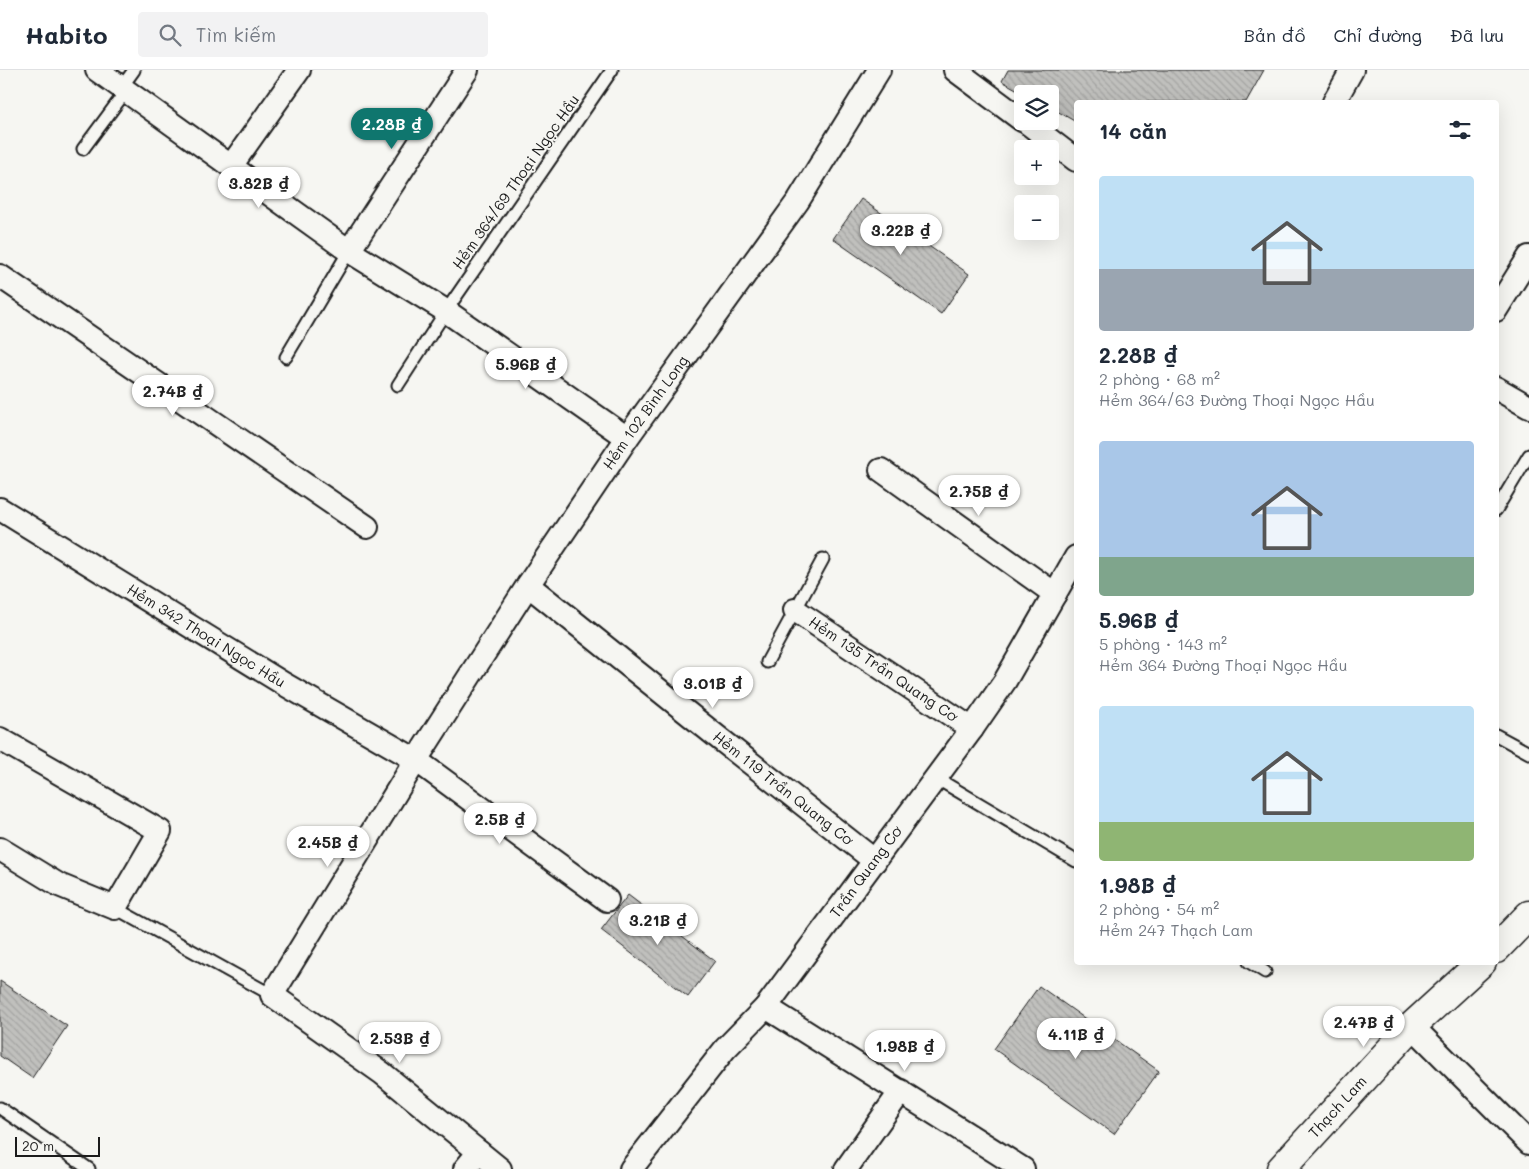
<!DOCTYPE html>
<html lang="vi">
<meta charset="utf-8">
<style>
body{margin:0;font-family:Mali,sans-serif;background:#f2f2f3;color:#1f2937;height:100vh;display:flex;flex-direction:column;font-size:19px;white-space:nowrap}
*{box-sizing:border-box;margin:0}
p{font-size:16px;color:#747a83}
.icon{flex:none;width:28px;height:28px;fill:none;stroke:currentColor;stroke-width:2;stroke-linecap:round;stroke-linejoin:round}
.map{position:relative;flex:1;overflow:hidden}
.details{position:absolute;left:1074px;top:30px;width:425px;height:865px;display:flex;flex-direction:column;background:#fff;border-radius:5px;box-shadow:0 5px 20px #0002}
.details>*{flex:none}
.tools{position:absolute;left:1014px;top:15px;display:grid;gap:10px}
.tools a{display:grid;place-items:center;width:45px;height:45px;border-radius:5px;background:#fff;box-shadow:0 5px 20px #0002;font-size:25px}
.scale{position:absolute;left:15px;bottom:12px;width:85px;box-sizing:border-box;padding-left:5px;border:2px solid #1c1c1c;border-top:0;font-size:14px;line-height:18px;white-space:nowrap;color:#1c1c1c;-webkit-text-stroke:4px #f6f6f2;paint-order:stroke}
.price{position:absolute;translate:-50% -42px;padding:0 11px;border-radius:18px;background:#fff;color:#222;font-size:16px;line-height:32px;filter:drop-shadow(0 1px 2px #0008)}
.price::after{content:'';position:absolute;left:50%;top:30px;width:15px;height:11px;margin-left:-8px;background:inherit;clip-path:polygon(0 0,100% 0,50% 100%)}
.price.current{background:#0f766e;color:#fff}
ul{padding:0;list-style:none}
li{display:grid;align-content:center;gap:10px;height:265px;padding:0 25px}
li span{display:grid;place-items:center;height:155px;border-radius:5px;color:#555}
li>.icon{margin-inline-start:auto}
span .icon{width:90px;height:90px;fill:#fffc;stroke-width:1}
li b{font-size:21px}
h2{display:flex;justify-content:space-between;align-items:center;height:60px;padding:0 25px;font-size:21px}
header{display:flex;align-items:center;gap:30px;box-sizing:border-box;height:70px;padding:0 25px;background:#fff;border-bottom:1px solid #e0e1e3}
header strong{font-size:24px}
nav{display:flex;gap:28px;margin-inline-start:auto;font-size:18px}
.search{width:350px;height:45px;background:#f2f2f3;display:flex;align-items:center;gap:12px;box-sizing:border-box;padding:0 18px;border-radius:5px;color:#747a83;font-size:19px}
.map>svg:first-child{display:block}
.building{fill:url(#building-back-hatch);stroke:#1c1c1c}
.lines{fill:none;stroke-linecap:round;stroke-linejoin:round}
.service-casing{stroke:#1c1c1c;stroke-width:15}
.minor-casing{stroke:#1c1c1c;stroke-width:26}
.tertiary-casing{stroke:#1c1c1c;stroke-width:31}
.service{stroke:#f6f6f2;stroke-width:11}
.minor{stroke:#f6f6f2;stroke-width:22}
.tertiary{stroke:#f6f6f2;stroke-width:28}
.labels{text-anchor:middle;stroke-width:4;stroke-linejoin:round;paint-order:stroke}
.street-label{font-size:15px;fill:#1c1c1c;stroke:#f6f6f2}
</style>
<header>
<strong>Habito</strong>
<div class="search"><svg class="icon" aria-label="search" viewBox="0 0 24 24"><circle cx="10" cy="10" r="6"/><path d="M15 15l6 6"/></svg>Tìm kiếm</div>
<nav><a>Bản đồ</a><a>Chỉ đường</a><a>Đã lưu</a></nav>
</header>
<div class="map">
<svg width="1529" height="1099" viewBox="0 0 1529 1099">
<defs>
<pattern id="building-back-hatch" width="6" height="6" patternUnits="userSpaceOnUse" patternTransform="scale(1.25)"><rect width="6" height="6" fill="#c0c0bd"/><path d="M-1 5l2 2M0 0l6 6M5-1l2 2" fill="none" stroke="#a4a4a2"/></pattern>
</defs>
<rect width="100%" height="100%" fill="#f6f6f2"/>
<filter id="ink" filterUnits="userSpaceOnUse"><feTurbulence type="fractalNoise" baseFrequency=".02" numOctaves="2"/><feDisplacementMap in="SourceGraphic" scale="10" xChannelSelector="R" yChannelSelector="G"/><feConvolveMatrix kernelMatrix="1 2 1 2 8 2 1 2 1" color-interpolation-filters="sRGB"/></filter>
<g filter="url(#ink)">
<!-- building -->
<path class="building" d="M1008,0h256l-18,32h-170v20l-26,-15v-13h-25l-23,-13z
M861,129l108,75 -28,40 -108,-75z
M628,825l87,66 -27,36 -87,-67z
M0,911l67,45 -35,52 -32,-22z
M1039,916l120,85 -45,63 -120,-85z"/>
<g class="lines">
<!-- service casing -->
<g class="service-casing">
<path id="service" d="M121,18l13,-18
M83,79l43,-58
M286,287l63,-106
M398,315l48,-74 166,-241
M1496,440l33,-55
M767,592l56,-103
M1496,665l33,18
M936,708l140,83
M115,838l157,87
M1249,892l16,10
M0,1038l89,61"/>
</g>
<!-- minor casing -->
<g class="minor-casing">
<g id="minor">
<path d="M97,0l252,181 97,60 181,127"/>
<path d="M955,0l67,50"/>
<path d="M1334,32l18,-32"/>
<path d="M1025,51l51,39"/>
<path d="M231,96l68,-96"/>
<path d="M349,181l118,-181"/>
<path d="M0,206l367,251"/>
<path d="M1496,240l33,-53"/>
<path d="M1496,318l33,19"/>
<path d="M881,400l174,124"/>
<path id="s1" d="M0,439l284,175 132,76 191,140"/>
<path id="s2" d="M528,515l187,150 160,126"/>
<path id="s3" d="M795,540l177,119"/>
<path d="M0,669l160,92 -45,77 -56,-23 -59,-36"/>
<path d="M766,937l257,162"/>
<path d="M1412,956l117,117"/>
<path d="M465,1099l14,-17"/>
<path id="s4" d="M500,1099l-118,-96 -110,-78 144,-235 112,-175 99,-147 171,-237 81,-131"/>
<path id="s5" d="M631,1099l94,-120 41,-42 206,-278 33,-48 71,-124"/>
<path d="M846,1099l55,-78"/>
</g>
</g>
<!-- tertiary casing -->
<g class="tertiary-casing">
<g id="tertiary">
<path d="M1496,879l33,-34"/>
<path id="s6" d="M1281,1099l131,-143 70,-64"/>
</g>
</g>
<!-- service -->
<use href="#service" class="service"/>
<!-- minor -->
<use href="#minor" class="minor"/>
<!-- tertiary -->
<use href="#tertiary" class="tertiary"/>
</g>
</g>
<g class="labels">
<!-- street labels -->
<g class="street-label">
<text transform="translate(516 112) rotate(-55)" y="5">Hẻm 364/69 Thoại Ngọc Hầu</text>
<text dy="5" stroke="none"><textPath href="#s4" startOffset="979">Hẻm 102 Bình Long</textPath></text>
<text dy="5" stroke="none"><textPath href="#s1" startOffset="242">Hẻm 342 Thoại Ngọc Hầu</textPath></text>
<text dy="5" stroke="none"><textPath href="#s3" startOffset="106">Hẻm 135 Trần Quang Cơ</textPath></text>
<text dy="5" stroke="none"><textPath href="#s2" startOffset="326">Hẻm 119 Trần Quang Cơ</textPath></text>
<text dy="5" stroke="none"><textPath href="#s5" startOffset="379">Trần Quang Cơ</textPath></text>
<text dy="5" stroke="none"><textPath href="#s6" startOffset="84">Thạch Lam</textPath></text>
</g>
</g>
</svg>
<div class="tools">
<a><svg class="icon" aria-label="layers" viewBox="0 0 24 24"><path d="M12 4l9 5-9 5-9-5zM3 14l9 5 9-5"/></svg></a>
<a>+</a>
<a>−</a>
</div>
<div class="scale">20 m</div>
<b class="price current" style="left:392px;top:80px">2.28B ₫</b>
<b class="price" style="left:259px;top:139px">3.82B ₫</b>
<b class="price" style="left:901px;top:186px">3.22B ₫</b>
<b class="price" style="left:526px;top:320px">5.96B ₫</b>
<b class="price" style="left:173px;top:347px">2.74B ₫</b>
<b class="price" style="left:979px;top:447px">2.75B ₫</b>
<b class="price" style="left:713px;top:639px">3.01B ₫</b>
<b class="price" style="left:500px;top:775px">2.5B ₫</b>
<b class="price" style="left:328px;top:798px">2.45B ₫</b>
<b class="price" style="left:658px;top:876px">3.21B ₫</b>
<b class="price" style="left:1364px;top:978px">2.47B ₫</b>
<b class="price" style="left:1076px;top:990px">4.11B ₫</b>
<b class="price" style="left:400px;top:994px">2.53B ₫</b>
<b class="price" style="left:905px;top:1002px">1.98B ₫</b>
<section class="details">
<h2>14 căn<svg class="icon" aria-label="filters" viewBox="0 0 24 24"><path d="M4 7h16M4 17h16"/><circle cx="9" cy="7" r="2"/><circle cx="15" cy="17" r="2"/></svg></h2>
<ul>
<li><span style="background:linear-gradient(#bfe0f5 60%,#9aa5b1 0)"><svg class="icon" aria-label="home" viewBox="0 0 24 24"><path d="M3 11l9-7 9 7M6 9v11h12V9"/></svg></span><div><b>2.28B ₫</b><p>2 phòng · 68 m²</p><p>Hẻm 364/63 Đường Thoại Ngọc Hầu</p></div></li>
<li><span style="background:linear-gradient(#a9c7e8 75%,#7fa58c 0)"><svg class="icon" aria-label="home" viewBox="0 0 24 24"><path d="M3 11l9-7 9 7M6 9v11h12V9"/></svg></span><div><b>5.96B ₫</b><p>5 phòng · 143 m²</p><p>Hẻm 364 Đường Thoại Ngọc Hầu</p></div></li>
<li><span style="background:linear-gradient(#bfe0f5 75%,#8fb573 0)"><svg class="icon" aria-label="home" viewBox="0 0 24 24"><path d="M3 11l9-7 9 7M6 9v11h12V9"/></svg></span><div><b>1.98B ₫</b><p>2 phòng · 54 m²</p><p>Hẻm 247 Thạch Lam</p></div></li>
</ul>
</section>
</div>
